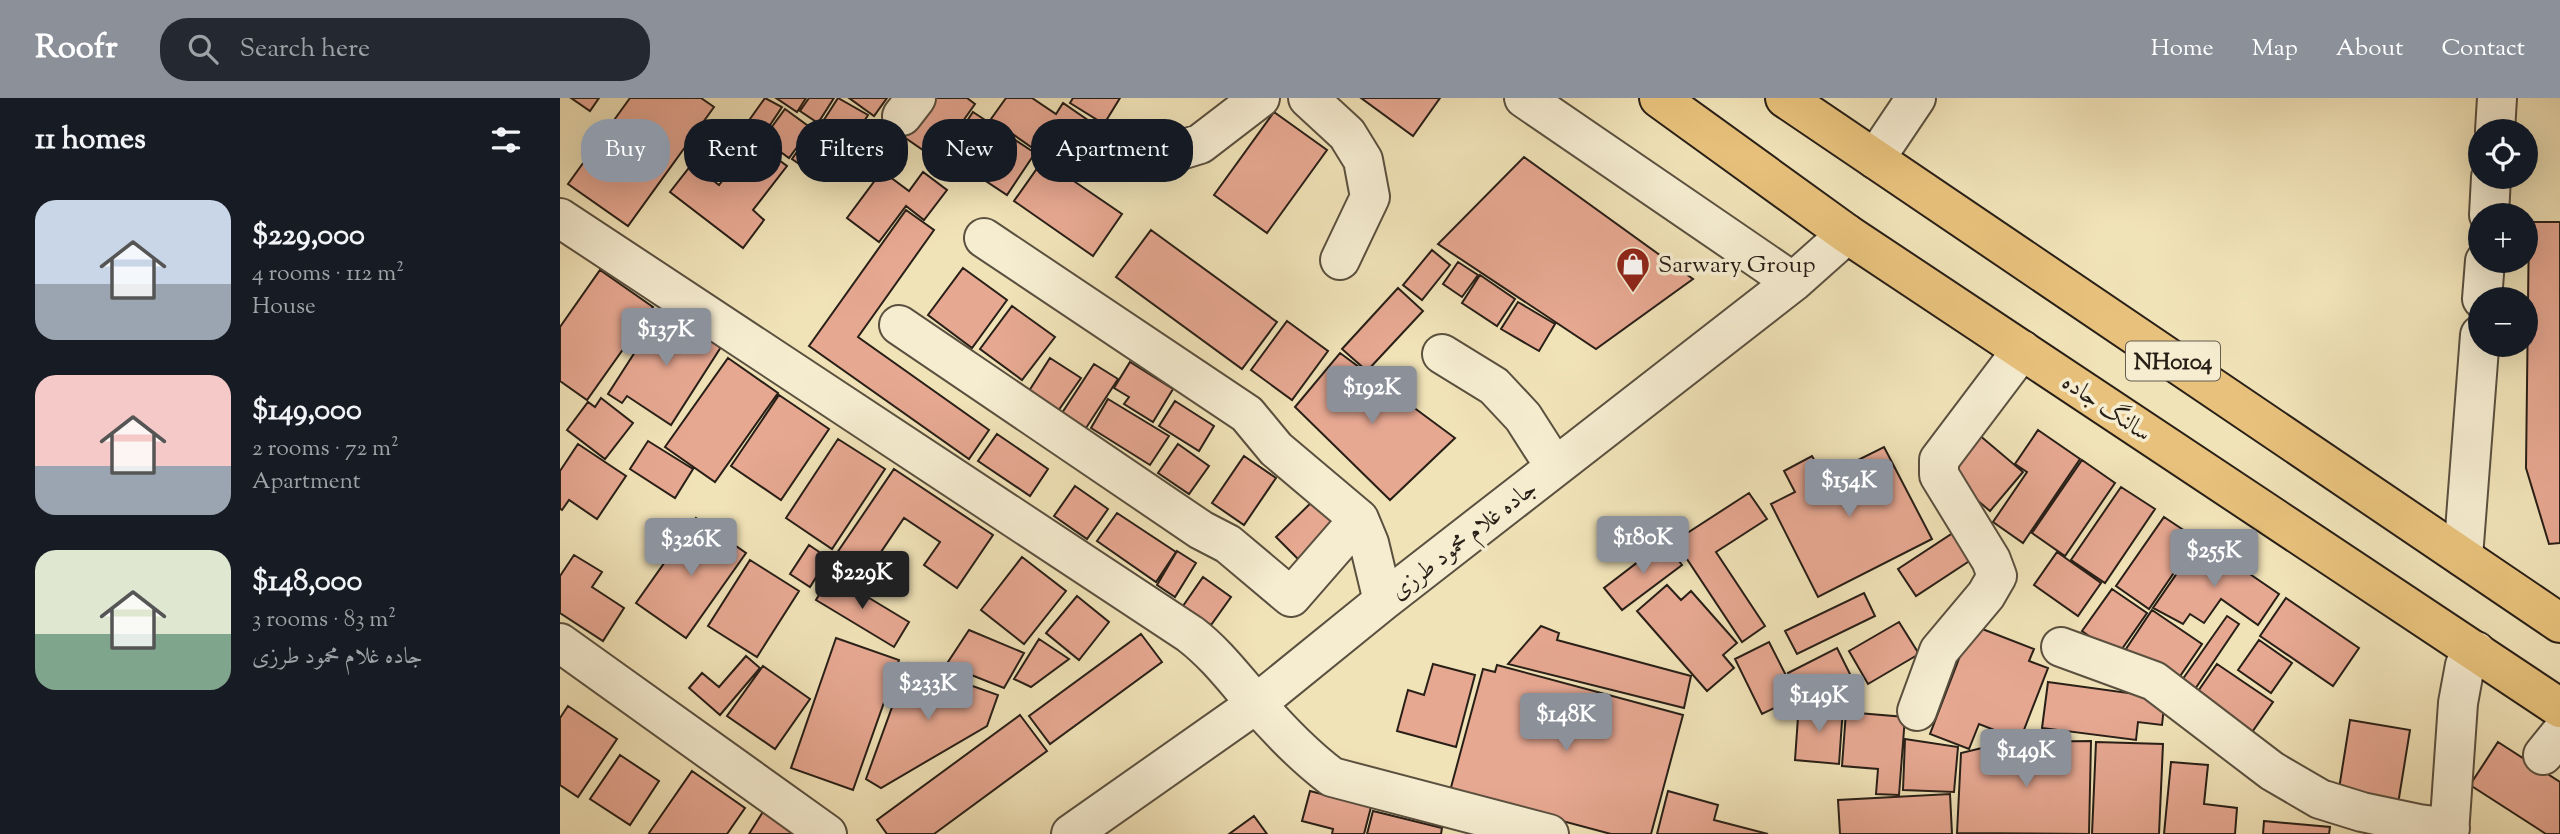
<!DOCTYPE html>
<meta charset="utf-8">
<style>
body{margin:0;font-family:"Sorts Mill Goudy",Amiri,serif;background:#242831;color:#f1f3f6;height:100vh;display:flex;flex-direction:column;font-size:26px;white-space:nowrap}
*{box-sizing:border-box;margin:0}
p{font-size:23px;color:#9ea1a6}
.icon{flex:none;width:38px;height:38px;fill:none;stroke:currentColor;stroke-width:2;stroke-linecap:round;stroke-linejoin:round}
.map{position:relative;flex:1;overflow:hidden}
.drawer{display:flex;flex-direction:column;background:#171b24;width:560px}
.drawer>*{flex:none}
.top-card{position:absolute;left:21px;top:21px;width:665px;height:63px;display:flex;gap:14px}
.tools{position:absolute;left:1908px;top:21px;display:grid;gap:14px}
.tools a{display:grid;place-items:center;width:70px;height:70px;border-radius:50%;background:#171b24;box-shadow:0 7px 28px #0002;font-size:35px}
.price{position:absolute;translate:-50% -60px;padding:0 16px;border-radius:7px;background:#8c9099;color:#fff;font-size:23px;line-height:46px;filter:drop-shadow(0 2px 4px #0008)}
.price::after{content:'';position:absolute;left:50%;top:42px;width:21px;height:16px;margin-left:-10px;background:inherit;clip-path:polygon(0 0,100% 0,50% 100%)}
.price.on{background:#222;color:#fff}
ul{padding:0;list-style:none}
li{display:flex;align-items:center;gap:21px;height:175px;padding:0 35px}
li span{display:grid;place-items:center;flex:none;width:196px;height:140px;border-radius:21px;color:#555}
li>.icon{margin-inline-start:auto}
span .icon{width:84px;height:84px;fill:#fffc;stroke-width:1}
li b{font-size:30px}
h2{display:flex;justify-content:space-between;align-items:center;height:84px;padding:0 35px;font-size:30px}
.pill{padding:0 24px;border-radius:28px;background:#171b24;box-shadow:0 7px 28px #0002;font-size:24px;line-height:63px}
.pill.on{background:#8c9099;color:#fff}
header{display:flex;align-items:center;gap:42px;box-sizing:border-box;height:98px;padding:0 35px;background:#8c9099;color:#fff}
header strong{font-size:33px}
nav{display:flex;gap:38px;margin-inline-start:auto;font-size:24px}
.search{width:490px;height:63px;background:#242831;display:flex;align-items:center;gap:18px;box-sizing:border-box;padding:0 24px;border-radius:28px;color:#9ea1a6;font-size:26px}
main{display:flex;flex:1;min-height:0}
.map>svg:first-child{display:block}
.building{fill:#e7a892;stroke:#281f17;stroke-width:2}
.lines{fill:none;stroke-linecap:round;stroke-linejoin:round}
.minor-casing{stroke:#5a503f;stroke-width:42}
.highway-casing{stroke:#281f17;stroke-width:42}
.minor{stroke:#f6edd1;stroke-width:38}
.highway{stroke:#e8c27c;stroke-width:38}
.labels{text-anchor:middle;stroke-width:7;stroke-linejoin:round;paint-order:stroke}
.shield{fill:#f6edd1;stroke:#665d4f;stroke-width:2}
.shield-label{font-size:23px;font-weight:bold;fill:#281f17}
.poi-label{font-size:24px;fill:#281f17;stroke:#f6edd1;text-anchor:start}
.street-label{font-size:24px;fill:#281f17;stroke:#f6edd1}
</style>
<header>
<strong>Roofr</strong>
<div class="search"><svg class="icon" aria-label="search" viewBox="0 0 24 24"><circle cx="10" cy="10" r="6"/><path d="M15 15l6 6"/></svg>Search here</div>
<nav><a>Home</a><a>Map</a><a>About</a><a>Contact</a></nav>
</header>
<main>
<section class="drawer">
<h2>11 homes<svg class="icon" aria-label="filters" viewBox="0 0 24 24"><path d="M4 7h16M4 17h16"/><circle cx="9" cy="7" r="2"/><circle cx="15" cy="17" r="2"/></svg></h2>
<ul>
<li><span style="background:linear-gradient(#c9d6e8 60%,#9aa5b1 0)"><svg class="icon" aria-label="home" viewBox="0 0 24 24"><path d="M3 11l9-7 9 7M6 9v11h12V9"/></svg></span><div><b>$229,000</b><p>4 rooms · 112 m²</p><p>House</p></div></li>
<li><span style="background:linear-gradient(#f6c9c9 65%,#9aa5b1 0)"><svg class="icon" aria-label="home" viewBox="0 0 24 24"><path d="M3 11l9-7 9 7M6 9v11h12V9"/></svg></span><div><b>$149,000</b><p>2 rooms · 72 m²</p><p>Apartment</p></div></li>
<li><span style="background:linear-gradient(#dfe7d0 60%,#7fa58c 0)"><svg class="icon" aria-label="home" viewBox="0 0 24 24"><path d="M3 11l9-7 9 7M6 9v11h12V9"/></svg></span><div><b>$148,000</b><p>3 rooms · 83 m²</p><p>جاده غلام‌ محمود طرزی</p></div></li>
</ul>
</section>
<div class="map">
<svg width="2000" height="736" viewBox="0 0 2000 736">
<rect width="100%" height="100%" fill="#f1e3b8"/>
<filter id="stains"><feTurbulence type="fractalNoise" baseFrequency=".00286" numOctaves="4"/><feColorMatrix values="0 0 0 0 .2 0 0 0 0 .09 0 0 0 0 .02 0 0 0 .5 -.17"/></filter>
<radialGradient id="worn" r=".72"><stop offset=".6" stop-color="#630" stop-opacity="0"/><stop offset="1" stop-color="#630" stop-opacity=".3"/></radialGradient>
<!-- building -->
<path class="building" d="M11,0h28l-9,13z
M70,0h71l13,9 -86,119 -60,-42z
M205,0l17,9 -20,30 -17,-11z
M216,0h30l-9,14z
M249,0h25l-16,25 -18,-12z
M278,0l30,17 -19,30 -29,-19z
M289,0h38l-13,18z
M372,0h35l8,6 -39,55 -32,-22z
M446,0h26l24,16 7,-11 48,33 -31,45 -89,-62z
M513,0h47l-16,26 -34,-21z
M801,0h79l-27,38z
M225,11l26,19 -22,30 -26,-19z
M413,14l62,41 -28,42 -62,-41z
M714,14l53,38 -60,83 -53,-38z
M253,31l26,18 -21,30 -26,-18z
M193,43l34,25 -34,44 11,10 -21,28 -73,-56 22,-28 27,21z
M964,59l169,122 -97,70 -158,-105z
M483,62l79,54 -29,42 -79,-55z
M322,73l27,20 14,-19 24,18 -23,30 -18,-14 -27,36 -32,-24z
M346,112l28,20 -76,107 131,93 -20,29 -160,-113z
M1969,124h31v321l-11,1 -23,-76z
M591,132l126,92 -35,47 -126,-92z
M872,152l18,15 -28,35 -19,-15z
M898,164l20,13 -16,22 -19,-13z
M403,170l44,32 -35,48 -44,-33z
M40,172l53,37 -66,93 -27,-19v-54z
M920,177l35,24 -18,27 -35,-23z
M838,190l25,23 -56,60 -25,-22z
M958,204l37,22 -16,27 -38,-22z
M452,208l43,31 -33,43 -42,-31z
M102,212l59,37 -50,78 -44,-29 -5,7 -14,-9z
M727,223l41,30 -36,49 -41,-30z
M780,255l115,85 -65,62 -95,-93z
M168,260l50,35 -63,89 -50,-35z
M490,260l31,20 -23,33 -29,-20z
M570,264l43,27 -20,33 -29,-18 5,-7 -15,-9z
M534,266l24,15 -32,49 -24,-15z
M219,297l50,34 -48,71 -50,-34z
M41,300l32,25 -28,36 -38,-29 21,-28 7,5z
M548,301l61,37 -19,29 -59,-37z
M615,303l39,25 -15,25 -40,-25z
M1478,332l42,29 -57,84 -30,-21 34,-50 -12,-8z
M437,336l51,35 -18,27 -52,-35z
M1418,336l45,38 -33,39 -45,-38z
M278,341l47,30 -53,80 -46,-31z
M88,343l45,28 -18,29 -45,-29z
M18,346l48,32 -29,43 -28,-19 -7,10 -2,-1v-38z
M618,346l31,22 -20,28 -31,-21z
M1324,349l48,92 -114,58 -47,-93 24,-12 -11,-21 28,-15 12,21z
M684,358l32,22 -32,47 -32,-22z
M1522,362l33,23 -50,73 -33,-23z
M334,371l99,66 -36,53 -33,-23 16,-23 -36,-24 -48,71 -30,-20z
M515,388l33,23 -21,30 -33,-23z
M1561,389l34,22 -50,74 -34,-23z
M1189,395l18,26 -51,33 49,74 -23,16 -67,-101z
M760,396l27,27 -44,43 -27,-27z
M557,415l59,39 -20,30 -59,-41z
M1604,419l33,22 -48,70 -33,-23z
M136,420l50,35 -60,85 -50,-35z
M1399,431l18,27 -61,40 -18,-27z
M1640,442l79,54 -21,31 -37,-26 -17,24 -14,-9 -7,10 -30,-16z
M1104,444l18,23 -60,45 -18,-22z
M249,447l19,13 -18,29 -20,-13z
M617,453l19,12 -21,34 -18,-12z
M1497,454l44,31 -23,33 -44,-31z
M14,457l28,17 -10,15 32,21 -21,33 -43,-28v-37z
M462,459l44,34 -42,53 -43,-34z
M190,462l49,31 -42,66 -49,-31z
M271,477l78,47 -15,25 -78,-47z
M643,479l28,20 -20,28 -28,-19z
M1107,487l14,15 10,-9 46,52 -14,12 11,13 -27,23 -70,-80z
M1552,491l35,24 -30,43 -35,-25z
M1304,495l11,23 -78,38 -12,-23z
M517,498l32,26 -30,38 -33,-27z
M1726,500l73,50 -26,38 -73,-50z
M1592,512l50,34 -28,41 -50,-33z
M1667,518l12,8 -46,68 -13,-9z
M1339,524l20,32 -51,30 -19,-33z
M1412,527l62,24 -5,12 19,7 -28,72 -41,-16 -10,25 -39,-15z
M981,528l18,7 -2,7 134,36 -7,32 -176,-44z
M409,532l55,23 -20,35 -58,-23z
M581,536l21,28 -112,82 -21,-28z
M276,540l63,22 -46,130 -62,-22z
M479,541l30,20 -38,28 -17,-8z
M1699,542l33,23 -21,30 -33,-23z
M1209,544l28,55 -35,17 -27,-55z
M1277,550l14,28 -48,25 -15,-28z
M186,558l14,12 -40,47 -31,-27 13,-15 17,14z
M348,565l90,32 -11,31 -106,62 -15,-9z
M873,566l42,11 -19,72 -59,-16 11,-41 16,5z
M1657,566l56,38 -23,33 -56,-38z
M937,567l186,50 -32,119h-40l-161,-43 33,-122 12,3z
M203,568l47,33 -35,50 -48,-33z
M1488,584l117,16 -3,27 -24,-3 -2,18 -94,-12z
M1239,605l44,4 -4,57 -44,-4z
M8,608l49,33 -39,58 -18,-12v-67z
M1286,614l59,5 -6,78 -23,-1 2,-25 -36,-3z
M460,617l27,36 -113,83h-47l-10,-14z
M1790,622l60,10 -12,74 -60,-9z
M1345,641l53,8 -4,45 -51,-2z
M1531,643l-2,93 -132,-1 4,-80 46,-11z
M1536,644l67,2 -4,90h-67z
M1938,644l62,40v52h-14l-76,-49z
M60,657l39,26 -29,44 -40,-26z
M1611,664l37,3 -4,39 33,4 -2,26h-71z
M132,673l53,37 -18,26h-76l-2,-1z
M750,693l61,16 -7,27h-32l1,-5 -31,-8z
M1108,693l50,14 -4,15 54,14h-111z
M1390,696l2,40h-112l-2,-34z
M206,709l44,27h-61z
M813,713l69,17 -1,6h-74z
M694,718l13,18h-38z
M1704,723l66,6 -1,7h-66z"/>
<g class="lines">
<!-- minor casing -->
<g class="minor-casing">
<path id="minor" d="M748,0l39,36 16,26 7,37 -30,63
M964,0l269,184
M342,18l14,-18
M1935,33l2,-33
M1315,61l41,-61
M588,62l52,-16 60,-46
M1929,117l2,-38
M0,120l630,416c25,19 43,43 64,67 24,28 49,54 78,76l217,57
M424,140l263,176 29,35 83,70 10,24 14,58
M1922,201l3,-38
M339,227l302,205 27,14 63,53 68,-78
M882,256l52,32 29,31 32,50
M1903,459l17,-222
M0,545l267,191
M1501,549l93,34 118,90 48,28 42,13 57,12 31,4
M1357,613l22,-60 47,-56 11,-19 -6,-16 -52,-85v-15l83,-110
M1983,657l17,-21
M511,736l185,-130 127,-103 410,-319 54,-48
M1889,736l9,-131 7,-38 11,-14"/>
</g>
<!-- highway casing -->
<g class="highway-casing">
<path id="highway" d="M1099,0l188,136 713,474
M1225,0l775,525"/>
</g>
<!-- minor -->
<use href="#minor" class="minor"/>
<!-- highway -->
<use href="#highway" class="highway"/>
</g>
<!-- icons -->
<defs>
<g id="shop-pin" transform="scale(1.75)"><path d="M0 17L-7.5 6A9.5 9.5 0 1 1 7.5 6Z" fill="#8f2418" stroke="#f6edd1"/><path d="M-5-2.5h2.3a2.7 3.5 0 0 1 5.4 0H5L5.5 6h-11ZM-1.5-2.5h3a1.5 2.3 0 0 0-3 0Z" fill="#fff"/></g>
</defs>
<g fill-rule="evenodd">
<use href="#shop-pin" x="1073" y="166"/>
</g>
<g class="labels">
<!-- shield labels -->
<rect class="shield" x="1566" y="243.5" width="94" height="39" rx="5"/>
<g class="shield-label">
<text x="1613" y="271">NH0104</text>
</g>
<!-- poi labels -->
<g class="poi-label">
<text x="1098" y="174">Sarwary Group</text>
</g>
<!-- street labels -->
<g class="street-label">
<text transform="translate(1547 309) rotate(34)" y="8">سالنگ جاده</text>
<text transform="translate(903 441) rotate(-38)" y="8">جاده غلام‌ محمود طرزی</text>
</g>
</g>
<rect width="100%" height="100%" filter="url(#stains)"/>
<rect width="100%" height="100%" fill="url(#worn)"/>
</svg>
<div class="tools">
<a><svg class="icon" aria-label="locate" viewBox="0 0 24 24"><circle cx="12" cy="12" r="6"/><path d="M12 2v4M12 18v4M2 12h4M18 12h4"/></svg></a>
<a>+</a>
<a>−</a>
</div>
<b class="price" style="left:106px;top:270px">$137K</b>
<b class="price" style="left:812px;top:328px">$192K</b>
<b class="price" style="left:1289px;top:421px">$154K</b>
<b class="price" style="left:1083px;top:478px">$180K</b>
<b class="price" style="left:131px;top:480px">$326K</b>
<b class="price" style="left:1654px;top:491px">$255K</b>
<b class="price on" style="left:302px;top:513px">$229K</b>
<b class="price" style="left:368px;top:624px">$233K</b>
<b class="price" style="left:1259px;top:636px">$149K</b>
<b class="price" style="left:1006px;top:655px">$148K</b>
<b class="price" style="left:1466px;top:691px">$149K</b>
<div class="top-card">
<a class="pill on">Buy</a>
<a class="pill">Rent</a>
<a class="pill">Filters</a>
<a class="pill">New</a>
<a class="pill">Apartment</a>
</div>
</div>
</main>
